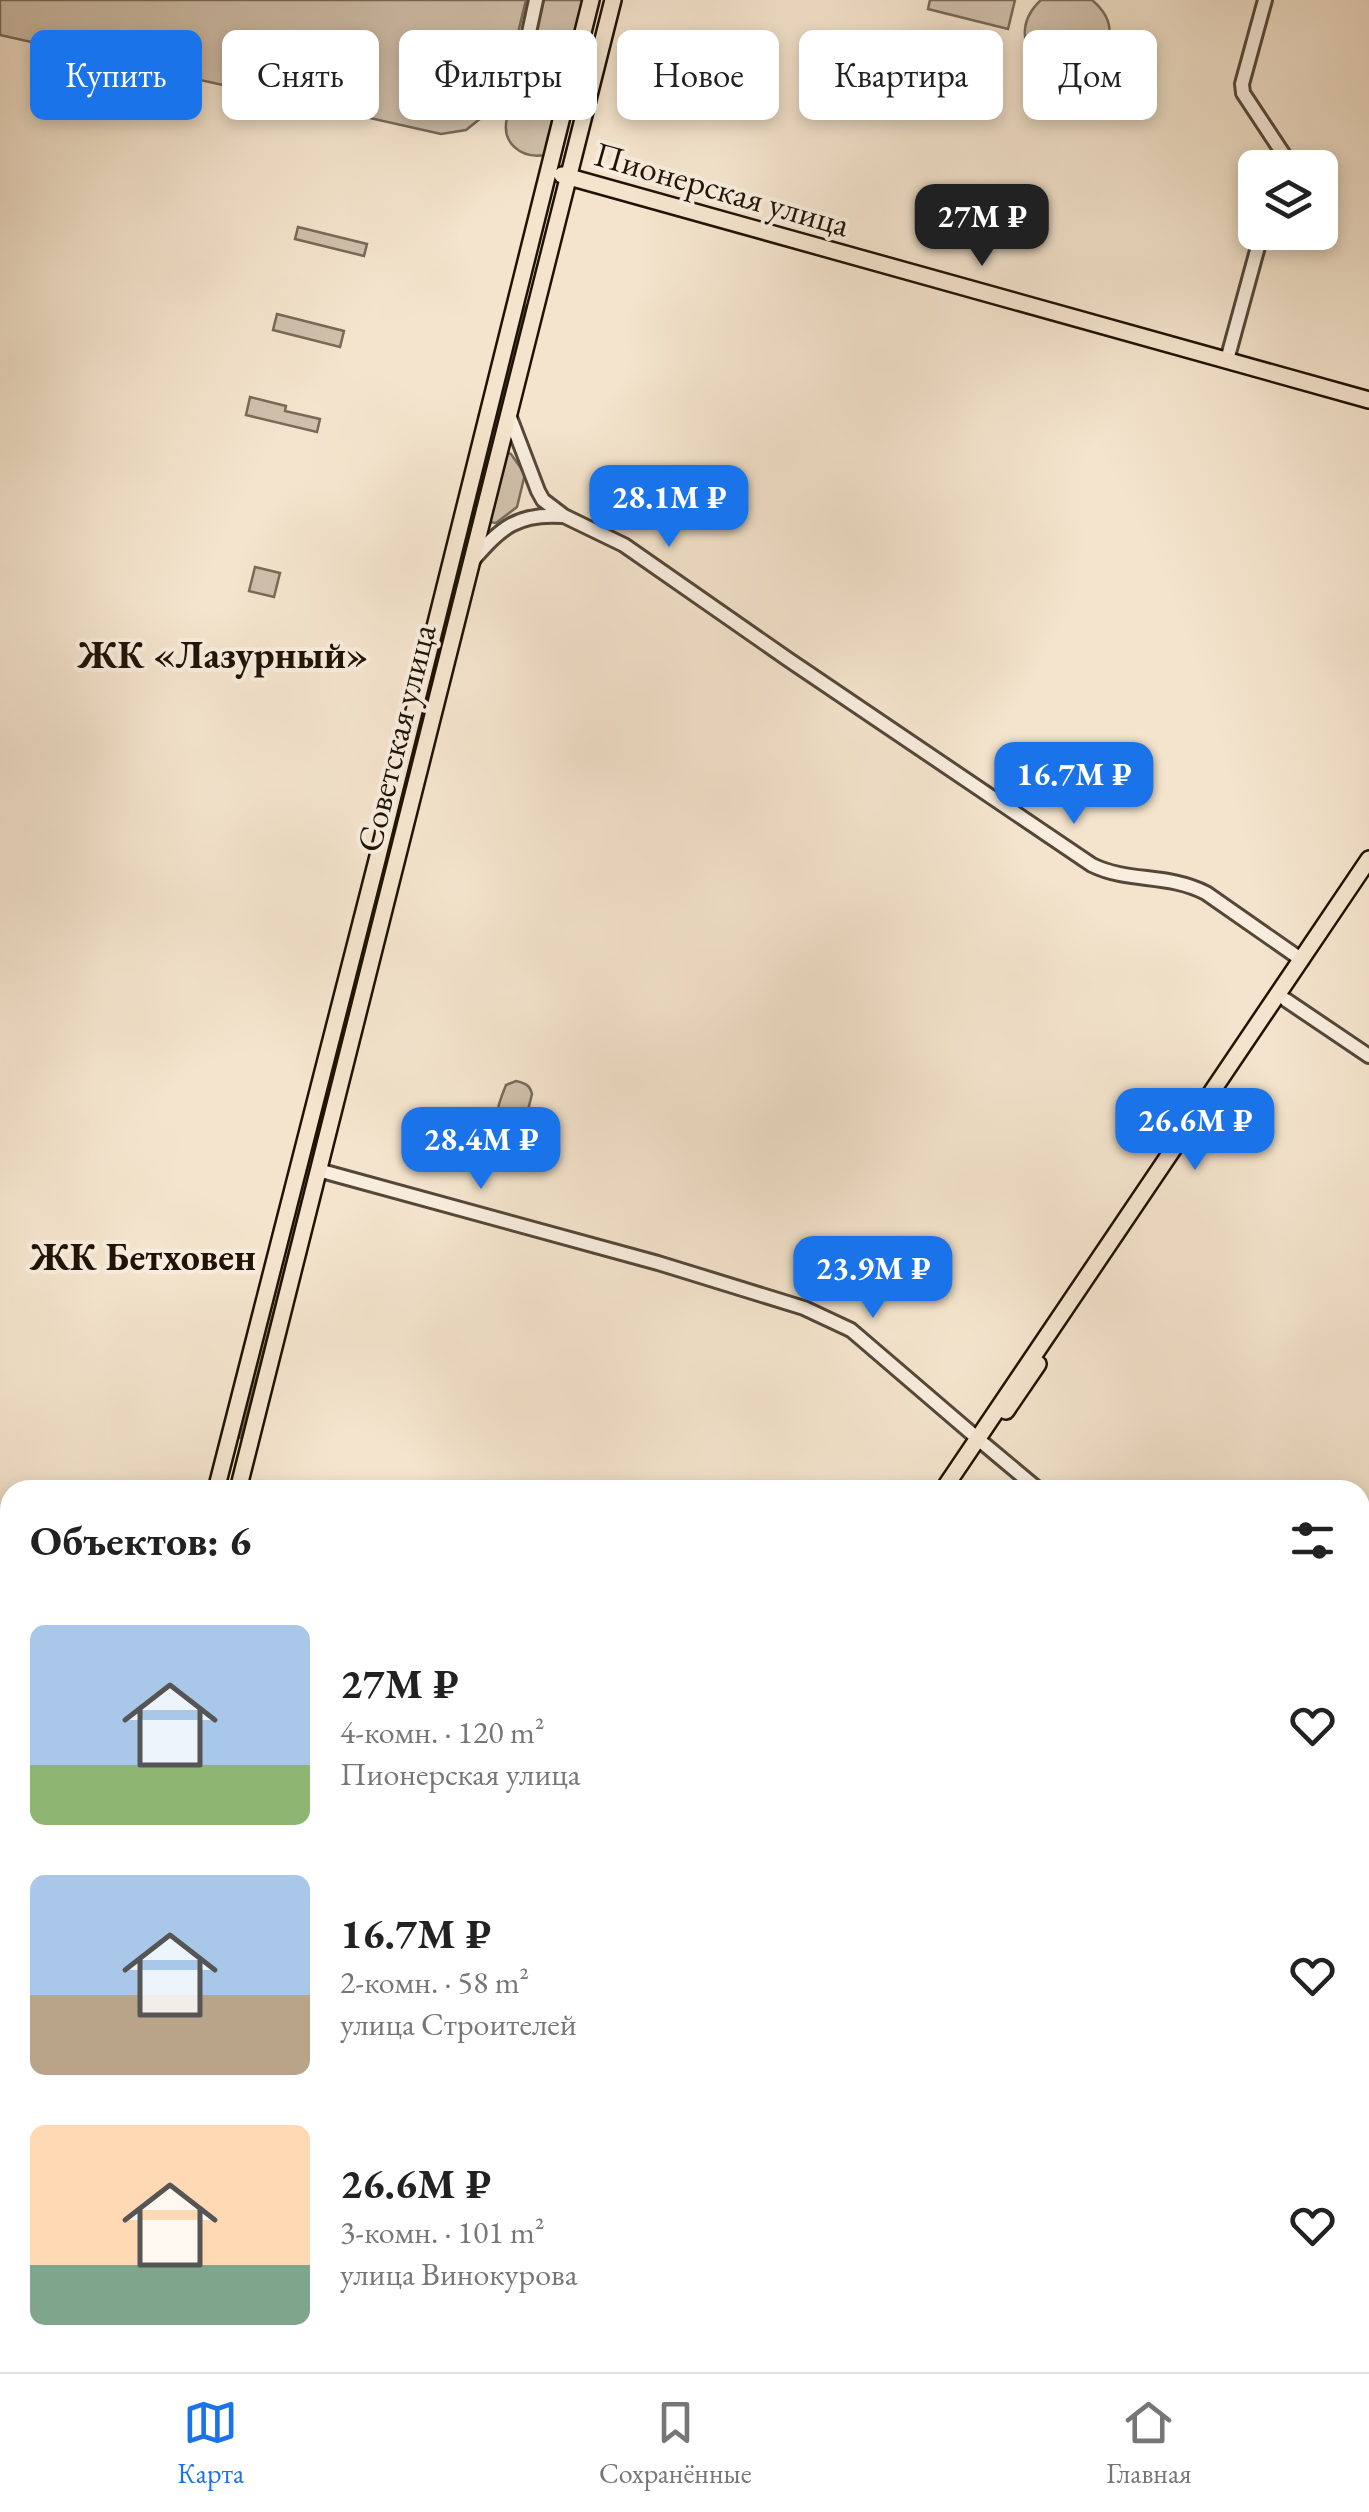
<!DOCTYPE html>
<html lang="ru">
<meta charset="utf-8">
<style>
body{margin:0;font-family:"EB Garamond",serif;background:#f6f6f6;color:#222;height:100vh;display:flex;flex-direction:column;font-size:38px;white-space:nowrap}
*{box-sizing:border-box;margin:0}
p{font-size:32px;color:#767676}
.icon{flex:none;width:55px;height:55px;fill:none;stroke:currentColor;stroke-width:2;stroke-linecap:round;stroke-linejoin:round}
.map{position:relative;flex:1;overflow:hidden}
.details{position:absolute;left:0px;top:1480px;width:1370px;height:892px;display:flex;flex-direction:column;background:#fff;border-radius:30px 30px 0 0;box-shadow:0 5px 15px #0003}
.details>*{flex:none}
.banner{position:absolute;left:30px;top:30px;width:1310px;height:90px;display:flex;gap:20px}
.controls{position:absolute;left:1238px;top:150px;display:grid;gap:20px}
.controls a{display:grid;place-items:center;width:100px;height:100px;border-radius:15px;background:#fff;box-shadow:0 5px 15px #0003;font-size:50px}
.price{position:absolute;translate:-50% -85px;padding:0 22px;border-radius:20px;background:#1a73e8;color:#fff;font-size:32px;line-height:65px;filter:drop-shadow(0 2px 5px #0008)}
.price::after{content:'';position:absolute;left:50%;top:60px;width:30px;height:22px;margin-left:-15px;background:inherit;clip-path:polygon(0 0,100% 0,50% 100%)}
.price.current{background:#222;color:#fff}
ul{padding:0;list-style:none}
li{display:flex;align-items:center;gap:30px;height:250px;padding:0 30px}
li span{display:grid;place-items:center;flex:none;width:280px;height:200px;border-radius:15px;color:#555}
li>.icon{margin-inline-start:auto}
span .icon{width:120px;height:120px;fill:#fffc;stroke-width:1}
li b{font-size:42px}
h2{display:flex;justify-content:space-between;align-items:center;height:120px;padding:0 30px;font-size:42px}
.chip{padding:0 35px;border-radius:15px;background:#fff;box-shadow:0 5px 15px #0003;font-size:35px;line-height:90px}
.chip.current{background:#1a73e8;color:#fff}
.tabs{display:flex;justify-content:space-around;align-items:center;height:140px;border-top:2px solid #e0e0e0;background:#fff;font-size:28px;color:#767676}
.tabs a{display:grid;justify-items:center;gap:5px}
.tabs .current{color:#1a73e8}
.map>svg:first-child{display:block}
.green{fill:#d0c0ab;stroke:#786a58;stroke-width:2.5}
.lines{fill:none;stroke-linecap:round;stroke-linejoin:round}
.minor-casing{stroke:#554738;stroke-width:18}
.major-casing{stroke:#201306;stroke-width:20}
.minor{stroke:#f8edde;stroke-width:12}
.major{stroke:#f4e4cd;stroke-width:15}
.labels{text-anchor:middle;stroke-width:8;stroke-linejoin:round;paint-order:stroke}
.street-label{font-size:35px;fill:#201306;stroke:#f8edde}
.neighbourhood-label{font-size:38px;font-weight:bold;fill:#201306;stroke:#f8edde}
</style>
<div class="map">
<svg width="1369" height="2372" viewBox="0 0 1369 2372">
<rect width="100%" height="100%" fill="#f4e4cd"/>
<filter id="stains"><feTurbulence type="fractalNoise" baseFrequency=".002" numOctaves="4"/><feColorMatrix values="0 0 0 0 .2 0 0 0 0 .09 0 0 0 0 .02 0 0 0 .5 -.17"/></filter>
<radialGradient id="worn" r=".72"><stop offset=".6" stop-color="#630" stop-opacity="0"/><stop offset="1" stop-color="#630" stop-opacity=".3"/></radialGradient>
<!-- green -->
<path class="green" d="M0,0h526l-25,102 -35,28 -25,4 -441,-99z
M540,0h43l-12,48 -54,46z
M930,0h85l-7,29 -80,-20z
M1041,0h51c59,49 -48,114 -66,43 -4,-17 3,-32 15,-43z
M568,66l-23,89c-24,4 -44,-12 -38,-37z
M298,227l69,17 -3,12 -69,-17z
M522,305l4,1 -138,553 -4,-1z
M277,314l67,17 -4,16 -67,-17z
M250,397l36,9 -1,5 35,8 -3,13 -71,-17z
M505,452l6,2 14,20 -8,33 -21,16 -7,-1z
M255,567l25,6 -6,24 -25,-6z
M379,879l4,1 -61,239 -4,-1z
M516,1081c9,2 14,4 16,13l-9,36 -5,5c-33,3 -20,-31 -12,-50z
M297,1201l5,1 -61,236 -4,-1z"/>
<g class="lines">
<!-- minor casing -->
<g class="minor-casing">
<path id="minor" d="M1265,0l-23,84 1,9 41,62 -4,13
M514,102l22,-102
M1227,360l35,-128
M509,415l29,76 5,9 21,16 60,29 165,115 303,205c37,18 75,8 114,28l96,67
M473,560c28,-32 44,-47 89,-44
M1286,1000l83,56
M318,1170l340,93 146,45 47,22 126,108
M984,1444l55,46
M1360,1758l9,8"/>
</g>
<!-- major casing -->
<g class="major-casing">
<path id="major" d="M562,175l807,225
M1006,1411l32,-47
M216,1490l160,-626 215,-864
M238,1490l375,-1490
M943,1490l426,-631
M1360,2233l9,-9
M1135,2362l12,10
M0,2372l10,-40
M19,2372l3,-10
M1206,2372l10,-10"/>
</g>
<!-- minor -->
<use href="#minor" class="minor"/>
<!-- major -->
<use href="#major" class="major"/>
</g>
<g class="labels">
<!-- street labels -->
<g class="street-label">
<text transform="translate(722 189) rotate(16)" y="12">Пионерская улица</text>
<text transform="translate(396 738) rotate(-76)" y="12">Советская улица</text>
</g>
<!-- neighbourhood labels -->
<g class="neighbourhood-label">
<text x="223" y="668">ЖК «Лазурный»</text>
<text x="143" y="1270">ЖК Бетховен</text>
</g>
</g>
<rect width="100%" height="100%" filter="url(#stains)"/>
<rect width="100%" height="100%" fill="url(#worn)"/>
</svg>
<div class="controls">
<a><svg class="icon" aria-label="layers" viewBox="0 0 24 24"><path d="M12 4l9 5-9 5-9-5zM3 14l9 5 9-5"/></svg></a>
</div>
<b class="price current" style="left:982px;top:269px">27M ₽</b>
<b class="price" style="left:669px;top:550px">28.1M ₽</b>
<b class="price" style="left:1074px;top:827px">16.7M ₽</b>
<b class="price" style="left:1195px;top:1173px">26.6M ₽</b>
<b class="price" style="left:481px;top:1192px">28.4M ₽</b>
<b class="price" style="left:873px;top:1321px">23.9M ₽</b>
<div class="banner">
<a class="chip current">Купить</a>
<a class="chip">Снять</a>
<a class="chip">Фильтры</a>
<a class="chip">Новое</a>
<a class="chip">Квартира</a>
<a class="chip">Дом</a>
</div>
<section class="details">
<h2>Объектов: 6<svg class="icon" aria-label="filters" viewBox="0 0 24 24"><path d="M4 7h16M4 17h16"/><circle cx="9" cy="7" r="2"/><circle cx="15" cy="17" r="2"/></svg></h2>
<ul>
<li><span style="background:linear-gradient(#a9c7e8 70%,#8fb573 0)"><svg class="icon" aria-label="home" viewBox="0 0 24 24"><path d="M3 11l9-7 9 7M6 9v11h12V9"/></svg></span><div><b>27M ₽</b><p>4-комн. · 120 m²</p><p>Пионерская улица</p></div><svg class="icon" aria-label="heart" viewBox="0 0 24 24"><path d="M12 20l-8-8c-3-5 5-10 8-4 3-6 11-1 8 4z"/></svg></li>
<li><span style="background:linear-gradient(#a9c7e8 60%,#b9a48a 0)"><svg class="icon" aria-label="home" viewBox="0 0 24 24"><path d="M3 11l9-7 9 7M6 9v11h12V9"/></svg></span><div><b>16.7M ₽</b><p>2-комн. · 58 m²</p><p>улица Строителей</p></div><svg class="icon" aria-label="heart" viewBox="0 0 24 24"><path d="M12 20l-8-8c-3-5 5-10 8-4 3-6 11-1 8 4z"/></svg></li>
<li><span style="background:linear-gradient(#ffd9b3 70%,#7fa58c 0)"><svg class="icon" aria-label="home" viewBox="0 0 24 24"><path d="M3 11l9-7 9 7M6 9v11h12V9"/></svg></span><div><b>26.6M ₽</b><p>3-комн. · 101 m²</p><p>улица Винокурова</p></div><svg class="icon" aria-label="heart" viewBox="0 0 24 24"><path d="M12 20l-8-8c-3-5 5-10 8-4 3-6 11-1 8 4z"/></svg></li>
</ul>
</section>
</div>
<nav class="tabs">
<a class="current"><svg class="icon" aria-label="map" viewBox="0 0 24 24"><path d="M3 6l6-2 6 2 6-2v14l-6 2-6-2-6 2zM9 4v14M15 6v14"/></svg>Карта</a>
<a><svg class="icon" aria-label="saved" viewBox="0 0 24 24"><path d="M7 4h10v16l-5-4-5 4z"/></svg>Сохранённые</a>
<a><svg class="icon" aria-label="home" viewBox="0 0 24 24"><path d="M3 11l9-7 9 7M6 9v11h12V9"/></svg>Главная</a>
</nav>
